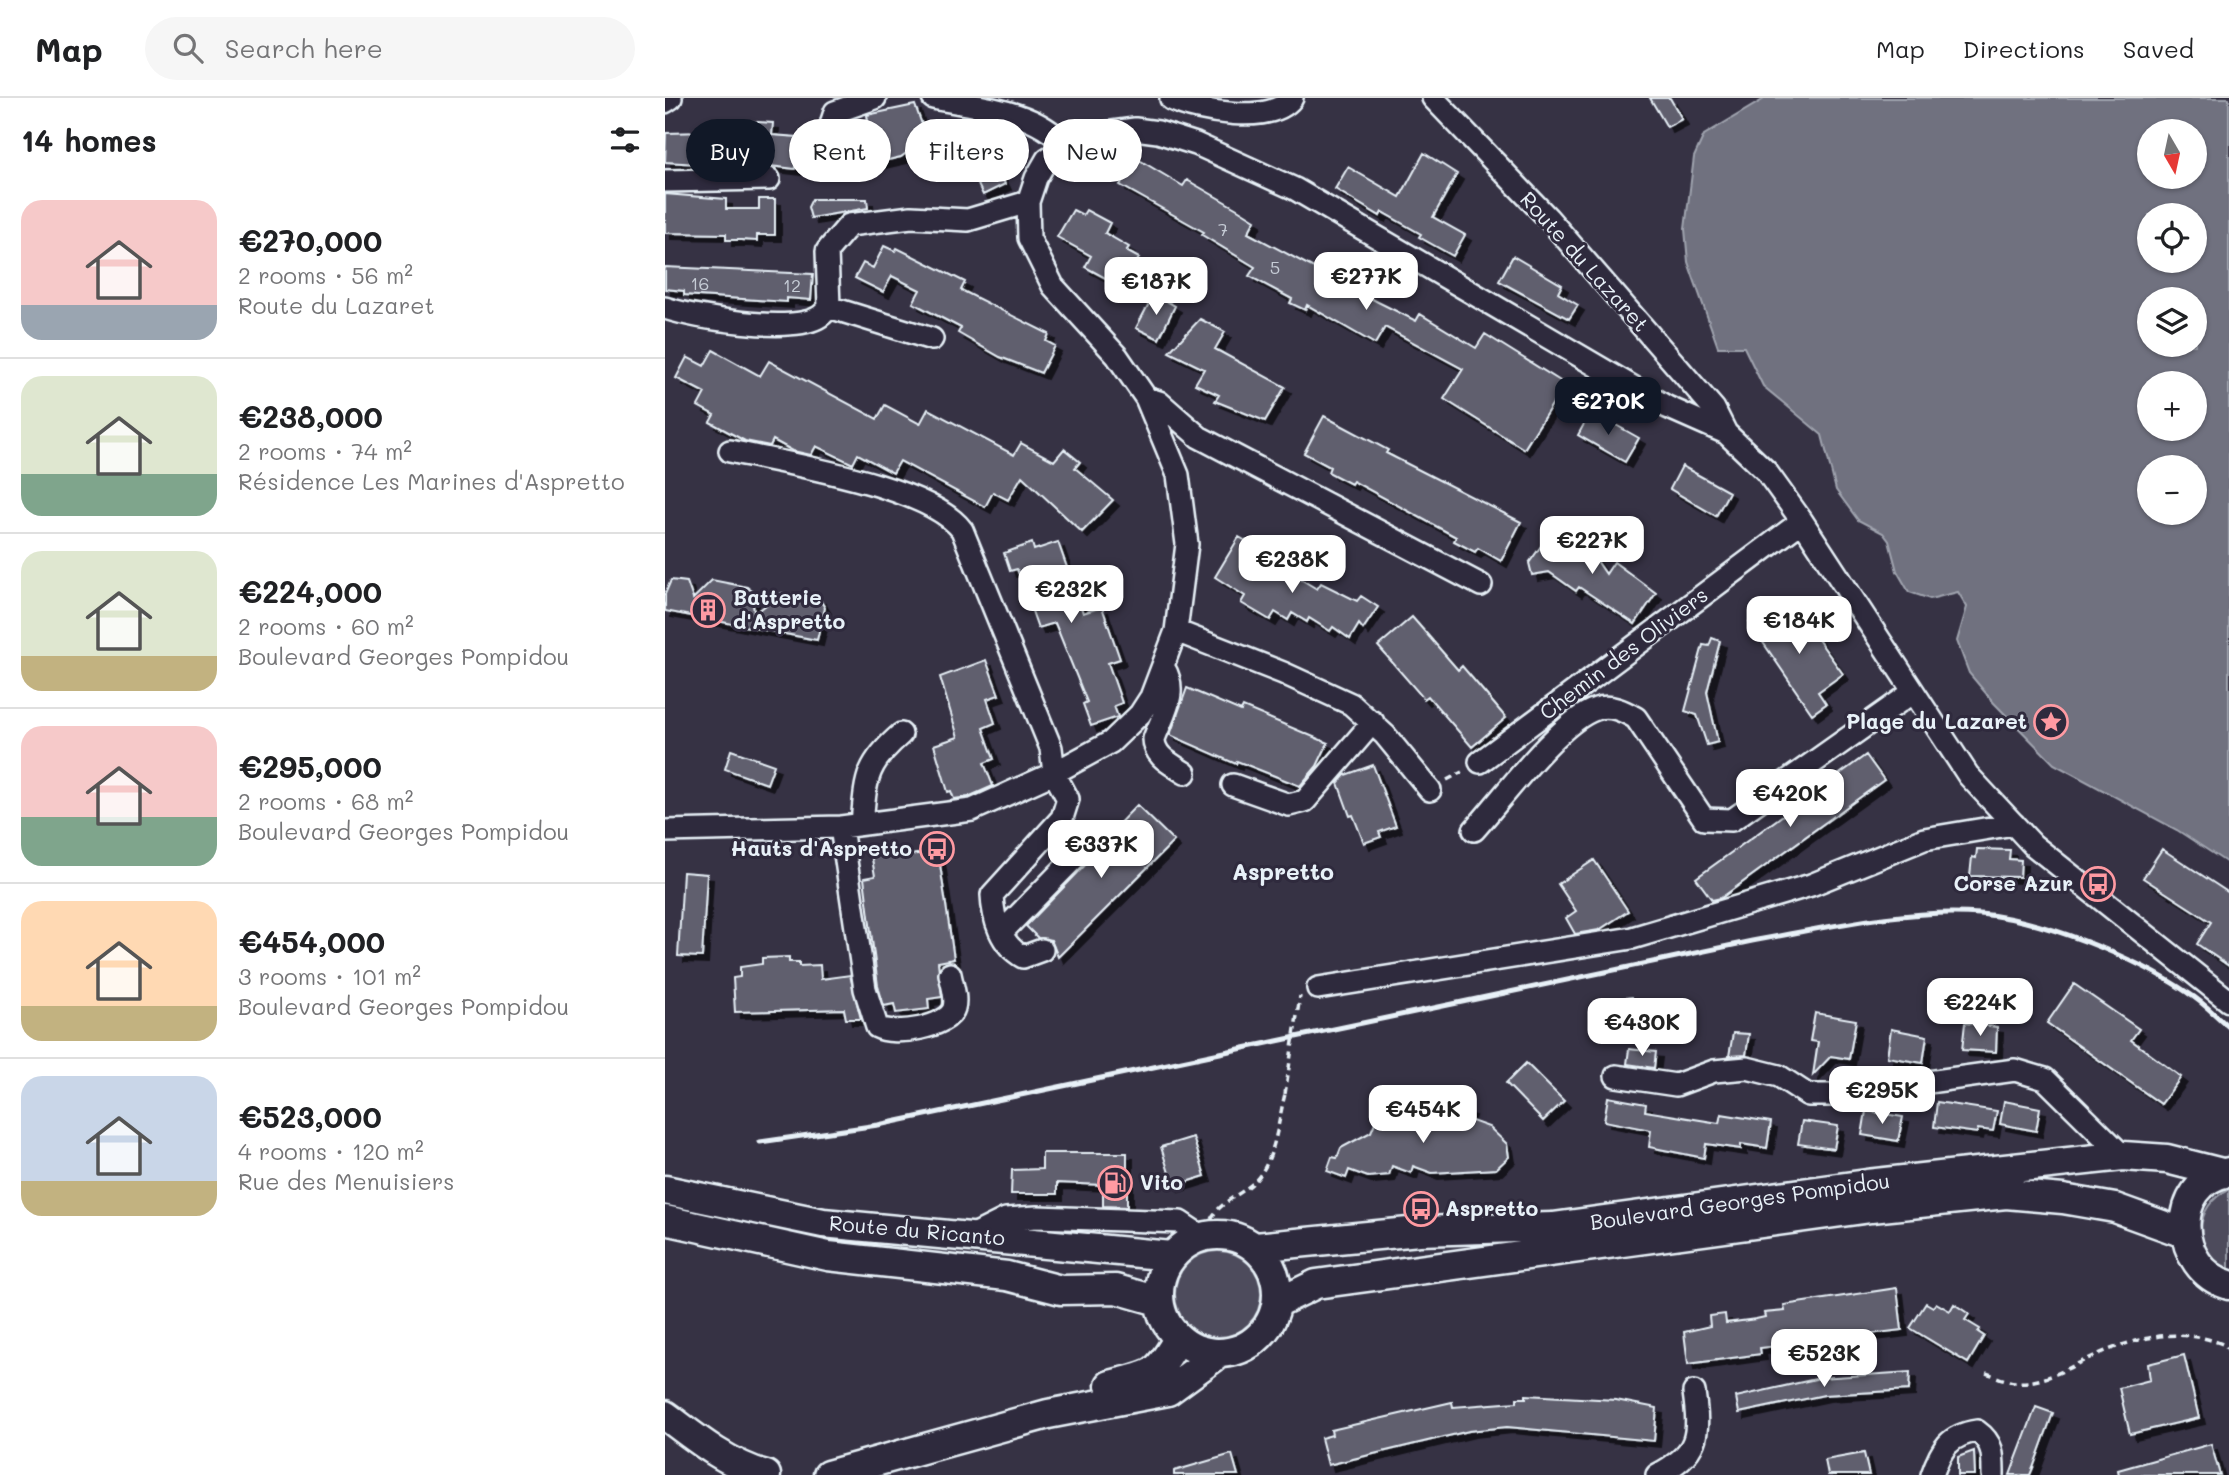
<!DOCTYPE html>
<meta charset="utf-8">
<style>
body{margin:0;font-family:Mali,sans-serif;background:#f6f6f6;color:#202124;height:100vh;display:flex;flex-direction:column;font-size:26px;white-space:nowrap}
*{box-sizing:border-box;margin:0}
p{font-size:23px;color:#757577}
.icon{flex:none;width:38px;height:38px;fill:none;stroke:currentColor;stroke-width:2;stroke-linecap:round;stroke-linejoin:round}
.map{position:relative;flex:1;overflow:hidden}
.sheet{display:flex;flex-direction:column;background:#fff;width:665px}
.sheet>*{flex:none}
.top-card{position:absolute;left:21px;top:21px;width:665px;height:63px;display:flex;gap:14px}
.needle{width:46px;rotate:171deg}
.buttons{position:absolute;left:1472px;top:21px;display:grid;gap:14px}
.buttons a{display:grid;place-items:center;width:70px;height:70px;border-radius:50%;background:#fff;box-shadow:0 2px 5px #0004;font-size:35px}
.price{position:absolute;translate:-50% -60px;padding:0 16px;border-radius:14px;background:#fff;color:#222;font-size:23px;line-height:46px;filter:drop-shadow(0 2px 4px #0008)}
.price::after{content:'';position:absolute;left:50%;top:42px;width:21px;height:16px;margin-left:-10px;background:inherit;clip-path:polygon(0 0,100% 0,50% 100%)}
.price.current{background:#111827;color:#fff}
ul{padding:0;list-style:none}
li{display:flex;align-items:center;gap:21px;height:175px;padding:0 21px}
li+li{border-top:2px solid #e0e0e0}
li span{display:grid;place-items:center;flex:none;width:196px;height:140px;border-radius:21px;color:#555}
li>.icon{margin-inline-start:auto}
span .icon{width:84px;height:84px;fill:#fffc;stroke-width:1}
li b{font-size:30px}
h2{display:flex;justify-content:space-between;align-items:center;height:84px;padding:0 21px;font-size:30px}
.tag{padding:0 24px;border-radius:32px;background:#fff;box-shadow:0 2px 5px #0004;font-size:24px;line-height:63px}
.tag.current{background:#111827;color:#fff}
header{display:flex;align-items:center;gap:42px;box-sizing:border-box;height:98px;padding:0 35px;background:#fff;border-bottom:2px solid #e0e0e0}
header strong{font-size:33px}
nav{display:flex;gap:38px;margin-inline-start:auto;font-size:24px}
.search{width:490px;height:63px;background:#f6f6f6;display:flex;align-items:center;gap:18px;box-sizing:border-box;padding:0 24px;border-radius:38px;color:#757577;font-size:26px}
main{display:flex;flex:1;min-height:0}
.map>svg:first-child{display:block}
.green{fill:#4d4b5c;stroke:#9a9eaa;stroke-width:2}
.water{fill:#70717f;stroke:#a0a4af;stroke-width:2;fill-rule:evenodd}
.building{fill:#605e6e;stroke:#e8f1f8;stroke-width:2;filter:url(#shadow)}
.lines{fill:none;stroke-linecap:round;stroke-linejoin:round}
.minor-casing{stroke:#e8f1f8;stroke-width:26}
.major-casing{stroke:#e8f1f8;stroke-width:33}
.path{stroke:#e8f1f8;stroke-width:3.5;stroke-dasharray:7 5;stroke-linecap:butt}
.minor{stroke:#2f2a3d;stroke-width:21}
.major{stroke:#2f2a3d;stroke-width:28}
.rail{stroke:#e8f1f8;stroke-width:5}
.path-bridge{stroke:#e8f1f8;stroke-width:3.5;stroke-dasharray:7 5;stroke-linecap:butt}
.labels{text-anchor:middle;stroke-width:6;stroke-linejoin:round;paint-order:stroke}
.number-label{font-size:18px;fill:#c6ccd6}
.street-label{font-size:21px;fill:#e8f1f8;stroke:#2f2a3d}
.poi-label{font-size:21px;font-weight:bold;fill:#e8f1f8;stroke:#2f2a3d;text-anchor:start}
.neighbourhood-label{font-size:23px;font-weight:bold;fill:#e8f1f8;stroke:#2f2a3d}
</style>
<header>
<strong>Map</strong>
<div class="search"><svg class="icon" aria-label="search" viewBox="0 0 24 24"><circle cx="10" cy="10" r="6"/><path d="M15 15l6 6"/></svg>Search here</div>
<nav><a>Map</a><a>Directions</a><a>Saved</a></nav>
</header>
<main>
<section class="sheet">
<h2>14 homes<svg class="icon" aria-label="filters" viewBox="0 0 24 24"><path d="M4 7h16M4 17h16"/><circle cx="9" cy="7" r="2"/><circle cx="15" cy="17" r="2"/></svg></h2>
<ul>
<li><span style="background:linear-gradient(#f6c9c9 75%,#9aa5b1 0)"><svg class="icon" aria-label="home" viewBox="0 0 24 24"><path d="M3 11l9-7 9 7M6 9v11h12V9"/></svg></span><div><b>€270,000</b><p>2 rooms · 56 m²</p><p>Route du Lazaret</p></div></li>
<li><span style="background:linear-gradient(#dfe7d0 70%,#7fa58c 0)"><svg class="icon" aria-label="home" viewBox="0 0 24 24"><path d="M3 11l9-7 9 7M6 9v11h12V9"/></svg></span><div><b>€238,000</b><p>2 rooms · 74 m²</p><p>Résidence Les Marines d'Aspretto</p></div></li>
<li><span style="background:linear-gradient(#dfe7d0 75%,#c2b280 0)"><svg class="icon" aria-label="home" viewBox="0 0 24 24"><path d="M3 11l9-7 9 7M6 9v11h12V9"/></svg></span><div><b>€224,000</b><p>2 rooms · 60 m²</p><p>Boulevard Georges Pompidou</p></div></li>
<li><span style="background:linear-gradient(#f6c9c9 65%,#7fa58c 0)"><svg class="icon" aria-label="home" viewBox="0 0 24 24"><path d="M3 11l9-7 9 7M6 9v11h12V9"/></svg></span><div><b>€295,000</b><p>2 rooms · 68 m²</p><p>Boulevard Georges Pompidou</p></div></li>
<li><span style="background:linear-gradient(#ffd9b3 75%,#c2b280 0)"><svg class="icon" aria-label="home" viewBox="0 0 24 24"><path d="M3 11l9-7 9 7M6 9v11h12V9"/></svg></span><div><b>€454,000</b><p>3 rooms · 101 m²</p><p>Boulevard Georges Pompidou</p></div></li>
<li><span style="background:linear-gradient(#c9d6e8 75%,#c2b280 0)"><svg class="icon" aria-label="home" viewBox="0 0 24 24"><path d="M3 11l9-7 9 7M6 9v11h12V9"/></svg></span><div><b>€523,000</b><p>4 rooms · 120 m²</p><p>Rue des Menuisiers</p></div></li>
</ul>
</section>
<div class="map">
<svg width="1564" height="1377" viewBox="0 0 1564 1377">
<defs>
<filter id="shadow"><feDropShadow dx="6" dy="6" stdDeviation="0" flood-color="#0009"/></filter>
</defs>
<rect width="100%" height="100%" fill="#363244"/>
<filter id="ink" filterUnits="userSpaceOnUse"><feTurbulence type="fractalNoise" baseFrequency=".0143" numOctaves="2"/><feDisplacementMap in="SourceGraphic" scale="14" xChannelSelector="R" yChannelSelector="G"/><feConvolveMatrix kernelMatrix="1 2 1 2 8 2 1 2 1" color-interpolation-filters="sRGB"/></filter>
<g filter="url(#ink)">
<!-- green -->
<path class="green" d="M1564,1091v80c-38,-17 -36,-63 0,-80z
M510 1196a43 43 0 1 1 86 0a43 43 0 1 1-86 0Z"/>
<!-- water -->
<path class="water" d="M1101,0h463v766l-52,-34 -123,-66 -60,-61 -25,-30 -12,-32 10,-34 -9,-15 -28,7 -21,-7 -12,-21 -8,-30 -6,-8 -25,-13 -22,-30 -14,-55 -59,-49 -19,-39h-26l-30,-85 -3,-33 9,-72 10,-22zM1484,33h46v46h-46zM1484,117h46v46h-46zM1484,201h46v46h-46zM1484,285h46v46h-46zM1484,369h46v46h-46z"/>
<!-- building -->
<path class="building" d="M985,0h20l12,21 -15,8z
M250,7l9,25 -3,12 -20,15 -26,6 -8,-48z
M308,21l32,65 -22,11 -32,-66z
M80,23l28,2 -1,12 26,2 -3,32 -25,-3v-7l-53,-4 -1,10 -51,-3 1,-29 79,-2z
M759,55l33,21 -24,43 32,18 -12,21 -34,-19 2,-3 -39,-22 -2,4 -45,-27 13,-22 52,30z
M471,60l47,28 4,-6 52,30 16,10 -7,13 130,69 38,19 4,-7 56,34 9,-14 80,50 -41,65 -80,-50 19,-30 -78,-42 -10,17 -68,-39 -2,5 -15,-7 2,-4 -43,-23 6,-9 -53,-32 2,-3 -84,-47z
M0,96l61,5v10h33v-10h16v36h-18v6l-16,-1h-15v-6l-61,-1z
M147,101h55l1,9 -57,10 -3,-11z
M408,112l10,5 3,-5 24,13 -5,10 24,14 -3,4 13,7 -17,29 -37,-20 6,-11 -34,-19z
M219,148l11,5 2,-3 68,34 -4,8 88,44 -3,7 9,5 -14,27 -41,-16 -42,-24 3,-5 -48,-25 7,-13 -28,-14 -9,16 -28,-14 8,-15 10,5z
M848,158l49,29 -4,8 20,12 -9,14 -70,-38z
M0,169l148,7 -2,26 -24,-2v4l-103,-7v-4l-19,-2z
M489,196l21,12 -16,33 -23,-11z
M535,221l25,13 -10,17 70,38 -20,34 -50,-20 4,-6 -24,-11 9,-15 -35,-17z
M48,252l47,26 9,-15 108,58 8,-14 35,19 8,-15 86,46 7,-12 33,18 10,-12 16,13 -5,6 38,32 -31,32 -60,-56 -14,24 -15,-8 -8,15 -85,-46 -7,12 -35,-19 -5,10 -37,-18 -5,9 -18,-4 -20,-11 -3,6 -25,-5 -35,-19 4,-7 -16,-9 7,-13 -29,-15 11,-21 17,9z
M926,313l48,27 -14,24 -47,-27z
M659,318l64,34 -2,3 135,69 -20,39 -23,-13 -3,4 -21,-11 2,-4 -103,-56 -2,3 -23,-12 2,-5 -26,-14z
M1017,368l47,26 -13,24 -46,-27z
M886,434l17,2 20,14 18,26 8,-12 42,31 -21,31 -56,-37 -3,4 -27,-19 -17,3 -3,-12z
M574,439l16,9 -8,13 30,18 5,-9 35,21 4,-6 36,18 4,-5 17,11 -15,22 -4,-5 -9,15 -17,-12 -3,4 -21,-13 -2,4 -15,-9 -4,7 -13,-8 -5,8 -29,-17 4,-7 -30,-19z
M393,444l25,71 19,-6 18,52 -12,4 14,40 -8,3 4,11 -27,9 -8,-22 4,-2 -32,-79 -17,5 -21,-59 -7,2 -6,-18 28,-10 2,7z
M6,482l16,2 6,17 19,-19 35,7 5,4 2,23 28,-21 37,5 6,10 -8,32 -152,-29v-17z
M1130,510l48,66 -25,18 8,12 -14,10 -63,-92 12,-9 9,13z
M747,519l46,53 4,-4 44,52 -34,29 -44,-51 -4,3 -46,-53z
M1047,540l8,3 -13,51 11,50 -11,3 -10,-30 -12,-4 18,-66 6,1z
M321,562l13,35 -12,4 8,24 -12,5 11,31 -10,4 9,23 -25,11 -14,2 -3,-8 -3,1 -14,-47 24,-8 -18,-60z
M522,590l54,23 2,-4 85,36 -11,23 -17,20 -63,-25 -1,3 -66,-29z
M66,652l43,15 -7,19 -42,-15z
M1201,657l18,25 -163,118 -9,2 -16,-22z
M708,667l23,61 -17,6 2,5 -17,6 -11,-28 -3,1 -12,-33 7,-8z
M472,707l37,36 -116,116 -7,-17 -13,-2 -12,-12 74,-76 4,-11z
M1312,751l33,1 -1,9 12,1 -1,17 -50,-1 2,-19 4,1z
M1497,751l67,44v73l-32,-22 14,-22 -68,-44z
M230,752l1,7 42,-6 16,108 -16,3 4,35 -14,2 1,10 -33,4 -2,-9 -10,2 -6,-20 -14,-108 11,-2 -4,-23z
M929,762l34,51 -29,19 -24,4 -9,-16 10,-7 -18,-27z
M18,774l24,2 -5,83 -24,-1z
M124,859v5h10v4l21,-1 1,14 29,-4 11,44h-15l-2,-10 -109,3 -2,-34 7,-1v-10l22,-3v-6z
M1409,886l65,45 -8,11 50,37 -20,27 -114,-81z
M967,899l4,34 -28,3 -4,-34z
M1150,915l41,7 -7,39 -18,-3 -18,19 5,-33 -8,-1z
M1300,925l32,4 -1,25 -34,-2z
M1226,931l36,7 -4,27 -36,-6z
M1068,935l16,1 -3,21 -17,1z
M964,951l27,3 -2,16 -27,-4z
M861,965l38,38 -21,20 -37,-38z
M943,999l38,7 -1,7 74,12 2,-9 50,8 -4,26 -26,-4v5l-35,-5 -2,14 -55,-11 2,-17 -47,-9z
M1339,1003l36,7 -4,23 -36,-7z
M1272,1004l60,9 -4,20 -15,-2 -1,4 -43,-6z
M727,1005l37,14 4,-13 16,6 3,-6 17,6 -3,9 23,8 18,17 2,13 -13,12 -64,4 -19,-7 -2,7 -19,-7 -3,9 -21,2 -19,-7 -3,8 -19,-7 5,-14 5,1 4,-10 30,-16 5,-12 9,3z
M1201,1013l37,6 -5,24 -36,-6z
M1137,1023l36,5 -4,23 -36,-5z
M528,1039l12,39 -32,10 -12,-39z
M377,1055h85v54l-24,-1v-21l-46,-2v11h-46l1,-24 30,-1z
M1232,1190l5,42 -142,18 1,6 -73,10 -4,-32 26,-6 -1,-10 16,-2 1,9 30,-4 9,-2 -1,-4 21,-2 -1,-6z
M1261,1205l7,4 3,-4 14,8 4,-7 15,10 -4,6 15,9 -2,3 6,4 -16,27 -58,-35z
M1519,1257l15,63 -69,16 -11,-46 31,-8 -2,-16z
M1245,1274l-1,18 -85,5 -85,18 -3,-16 84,-19z
M861,1297l90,5 41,8 -3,33 -147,-14 -38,4 -141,34 -7,-27 11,-3 -1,-5 121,-28 1,5 64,-5v-4h9z
M1371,1309l17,6 -20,55 -3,7h-20z
M1546,1346l9,31h-101l-1,-5z
M1309,1353l1,24h-17v-18z
M1199,1355l5,22h-41l-3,-15z
M567,1356l6,21h-64v-4z"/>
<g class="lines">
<!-- minor casing -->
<g class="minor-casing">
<path id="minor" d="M268,0c45,9 100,11 132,47
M768,0l115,120 166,191 12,24 40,38 36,50 166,254 65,70 196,156
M506,1c26,13 101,26 121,-1
M0,4l6,-4
M171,49l-4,-26 3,-9 40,-14
M0,83l104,-2
M164,209l103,32
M0,210c31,10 123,25 152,10 4,-2 9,-7 12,-11l-2,-56 22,-26 62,-8 57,3 60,-18
M481,300l13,4 40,35 282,148
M65,353c57,13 198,34 232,79l89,218 3,25 14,26 -6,19 -70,77c1,24 9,50 31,62l19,-7
M511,533l107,42 68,31 34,31 45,55
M499,570c15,25 -1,46 -10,71 0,18 18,25 31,34
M815,664l322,-241
M568,687l56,20 16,-4 68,-79
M197,726c4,-45 3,-59 39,-90
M176,729l24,162 12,38c17,9 71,1 77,-19 3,-11 -2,-23 -4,-34
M809,732c28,-31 85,-109 122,-121 14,-5 28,2 40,9l68,101 28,1 181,-128
M0,733l176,-4 131,-17 82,-37 57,-31 29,-28 11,-17 25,-66 11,-87 -9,-69 -32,-77 -29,-42 -64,-70 -24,-48 -1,-36 8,-24 11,-19 36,-23 52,-7 23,3 38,12 99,45 372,218 59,26
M336,835l90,-92
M653,890l314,-50 179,-53 113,-46 90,-15
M951,978l60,9 38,-14 33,-3 32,8 29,19h26l181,-25 30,9 78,77
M305,1139l36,-18 31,-2 143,5 21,14
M992,1377c42,-22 43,-39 37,-83
M1267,1377c9,-26 17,-40 45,-44 17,12 16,25 16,44"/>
</g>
<!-- major casing -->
<g class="major-casing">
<path id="major" d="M1564,1074c-61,11 -55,98 0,113
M0,1092l158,33 348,33
M0,1122l163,36 179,20 54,14 55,-1 42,12
M494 1196a59 59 0 1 1 118 0a59 59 0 1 1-118 0Z
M591,1149l163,-16 134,-4 314,-43 256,-28 44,3 55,14
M612,1205l39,-19 555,-76 135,-14 57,5 52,9 69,25
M445,1287c43,-11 45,-7 68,-46
M0,1317c30,23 64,50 101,60
M163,1377l220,-61 120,-23 52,-38"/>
</g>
<!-- path -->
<path class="path" d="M782,682l15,-8
M546,1121c10,-18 28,-23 42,-36 22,-20 25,-62 32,-89
M1321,1275c10,3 21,9 31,9 21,2 44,-10 62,-19 48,-23 95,-39 146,-18l4,6"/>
<!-- minor -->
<use href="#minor" class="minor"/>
<!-- major -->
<use href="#major" class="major"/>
<!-- rail -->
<path class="rail" d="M95,1044l118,-17 874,-184c72,-13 155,-33 228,-27 61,5 157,44 208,79 15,9 28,23 41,34"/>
<!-- path-bridge -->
<path class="path-bridge" d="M620,996l15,-98"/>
</g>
</g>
<!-- icons -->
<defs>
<g id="building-ring" transform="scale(1.75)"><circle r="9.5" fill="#2f2a3d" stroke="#ff9aa2" stroke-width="1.5"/><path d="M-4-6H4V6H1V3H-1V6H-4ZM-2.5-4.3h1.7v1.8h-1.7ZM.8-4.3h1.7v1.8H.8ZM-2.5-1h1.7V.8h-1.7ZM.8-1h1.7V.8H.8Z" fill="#ff9aa2"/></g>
<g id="sight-ring" transform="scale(1.75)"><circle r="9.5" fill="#2f2a3d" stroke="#ff9aa2" stroke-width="1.5"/><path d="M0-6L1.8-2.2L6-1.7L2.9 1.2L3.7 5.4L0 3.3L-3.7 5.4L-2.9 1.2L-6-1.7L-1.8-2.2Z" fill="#ff9aa2"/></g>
<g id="bus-ring" transform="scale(1.75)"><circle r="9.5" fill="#2f2a3d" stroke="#ff9aa2" stroke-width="1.5"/><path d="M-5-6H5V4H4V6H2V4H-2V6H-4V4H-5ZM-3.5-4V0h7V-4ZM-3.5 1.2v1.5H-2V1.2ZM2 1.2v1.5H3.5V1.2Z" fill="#ff9aa2"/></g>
<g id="fuel-ring" transform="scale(1.75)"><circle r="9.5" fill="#2f2a3d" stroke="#ff9aa2" stroke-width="1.5"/><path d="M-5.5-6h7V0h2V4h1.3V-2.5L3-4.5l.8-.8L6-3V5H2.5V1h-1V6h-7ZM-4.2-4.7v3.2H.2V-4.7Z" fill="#ff9aa2"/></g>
</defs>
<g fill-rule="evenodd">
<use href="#building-ring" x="43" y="512"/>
<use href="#sight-ring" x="1386" y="624"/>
<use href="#bus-ring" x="272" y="751"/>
<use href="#bus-ring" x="1433" y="786"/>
<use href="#fuel-ring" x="450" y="1085"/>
<use href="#bus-ring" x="756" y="1111"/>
</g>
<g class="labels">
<!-- number labels -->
<g class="number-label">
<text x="558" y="138">7</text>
<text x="610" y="176">5</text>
<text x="35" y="192">16</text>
<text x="127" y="194">12</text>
</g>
<!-- street labels -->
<g class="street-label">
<text transform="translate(919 164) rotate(48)" y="7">Route du Lazaret</text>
<text transform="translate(959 556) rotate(-37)" y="7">Chemin des Oliviers</text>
<text transform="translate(1075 1104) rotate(-8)" y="7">Boulevard Georges Pompidou</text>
<text transform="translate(252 1133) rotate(5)" y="7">Route du Ricanto</text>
</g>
<!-- poi labels -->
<g class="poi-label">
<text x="68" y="507">Batterie<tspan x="68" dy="24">d'Aspretto</tspan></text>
<text x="1362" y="631" text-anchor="end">Plage du Lazaret</text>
<text x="247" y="758" text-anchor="end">Hauts d'Aspretto</text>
<text x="1408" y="793" text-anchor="end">Corse Azur</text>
<text x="475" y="1092">Vito</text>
<text x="780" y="1118">Aspretto</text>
</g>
<!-- neighbourhood labels -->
<g class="neighbourhood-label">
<text x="618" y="782">Aspretto</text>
</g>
</g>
</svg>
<div class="buttons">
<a><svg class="needle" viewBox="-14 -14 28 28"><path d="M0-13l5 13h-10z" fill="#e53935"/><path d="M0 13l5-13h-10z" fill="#757577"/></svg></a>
<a><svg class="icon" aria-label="locate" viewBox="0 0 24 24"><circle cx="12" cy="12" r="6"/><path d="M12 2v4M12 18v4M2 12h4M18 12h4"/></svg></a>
<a><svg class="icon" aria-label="layers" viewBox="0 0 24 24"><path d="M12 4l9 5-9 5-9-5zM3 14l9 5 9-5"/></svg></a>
<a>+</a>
<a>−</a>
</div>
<b class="price" style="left:701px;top:214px">€277K</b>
<b class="price" style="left:491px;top:219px">€187K</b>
<b class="price current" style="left:943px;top:339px">€270K</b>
<b class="price" style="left:927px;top:478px">€227K</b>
<b class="price" style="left:627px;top:497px">€238K</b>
<b class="price" style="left:406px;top:527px">€232K</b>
<b class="price" style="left:1134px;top:558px">€184K</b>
<b class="price" style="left:1125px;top:731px">€420K</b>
<b class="price" style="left:436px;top:782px">€337K</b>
<b class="price" style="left:1315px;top:940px">€224K</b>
<b class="price" style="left:977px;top:960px">€430K</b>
<b class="price" style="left:1217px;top:1028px">€295K</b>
<b class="price" style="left:758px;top:1047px">€454K</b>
<b class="price" style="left:1159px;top:1291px">€523K</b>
<div class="top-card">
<a class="tag current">Buy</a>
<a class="tag">Rent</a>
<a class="tag">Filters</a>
<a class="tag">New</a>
</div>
</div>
</main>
